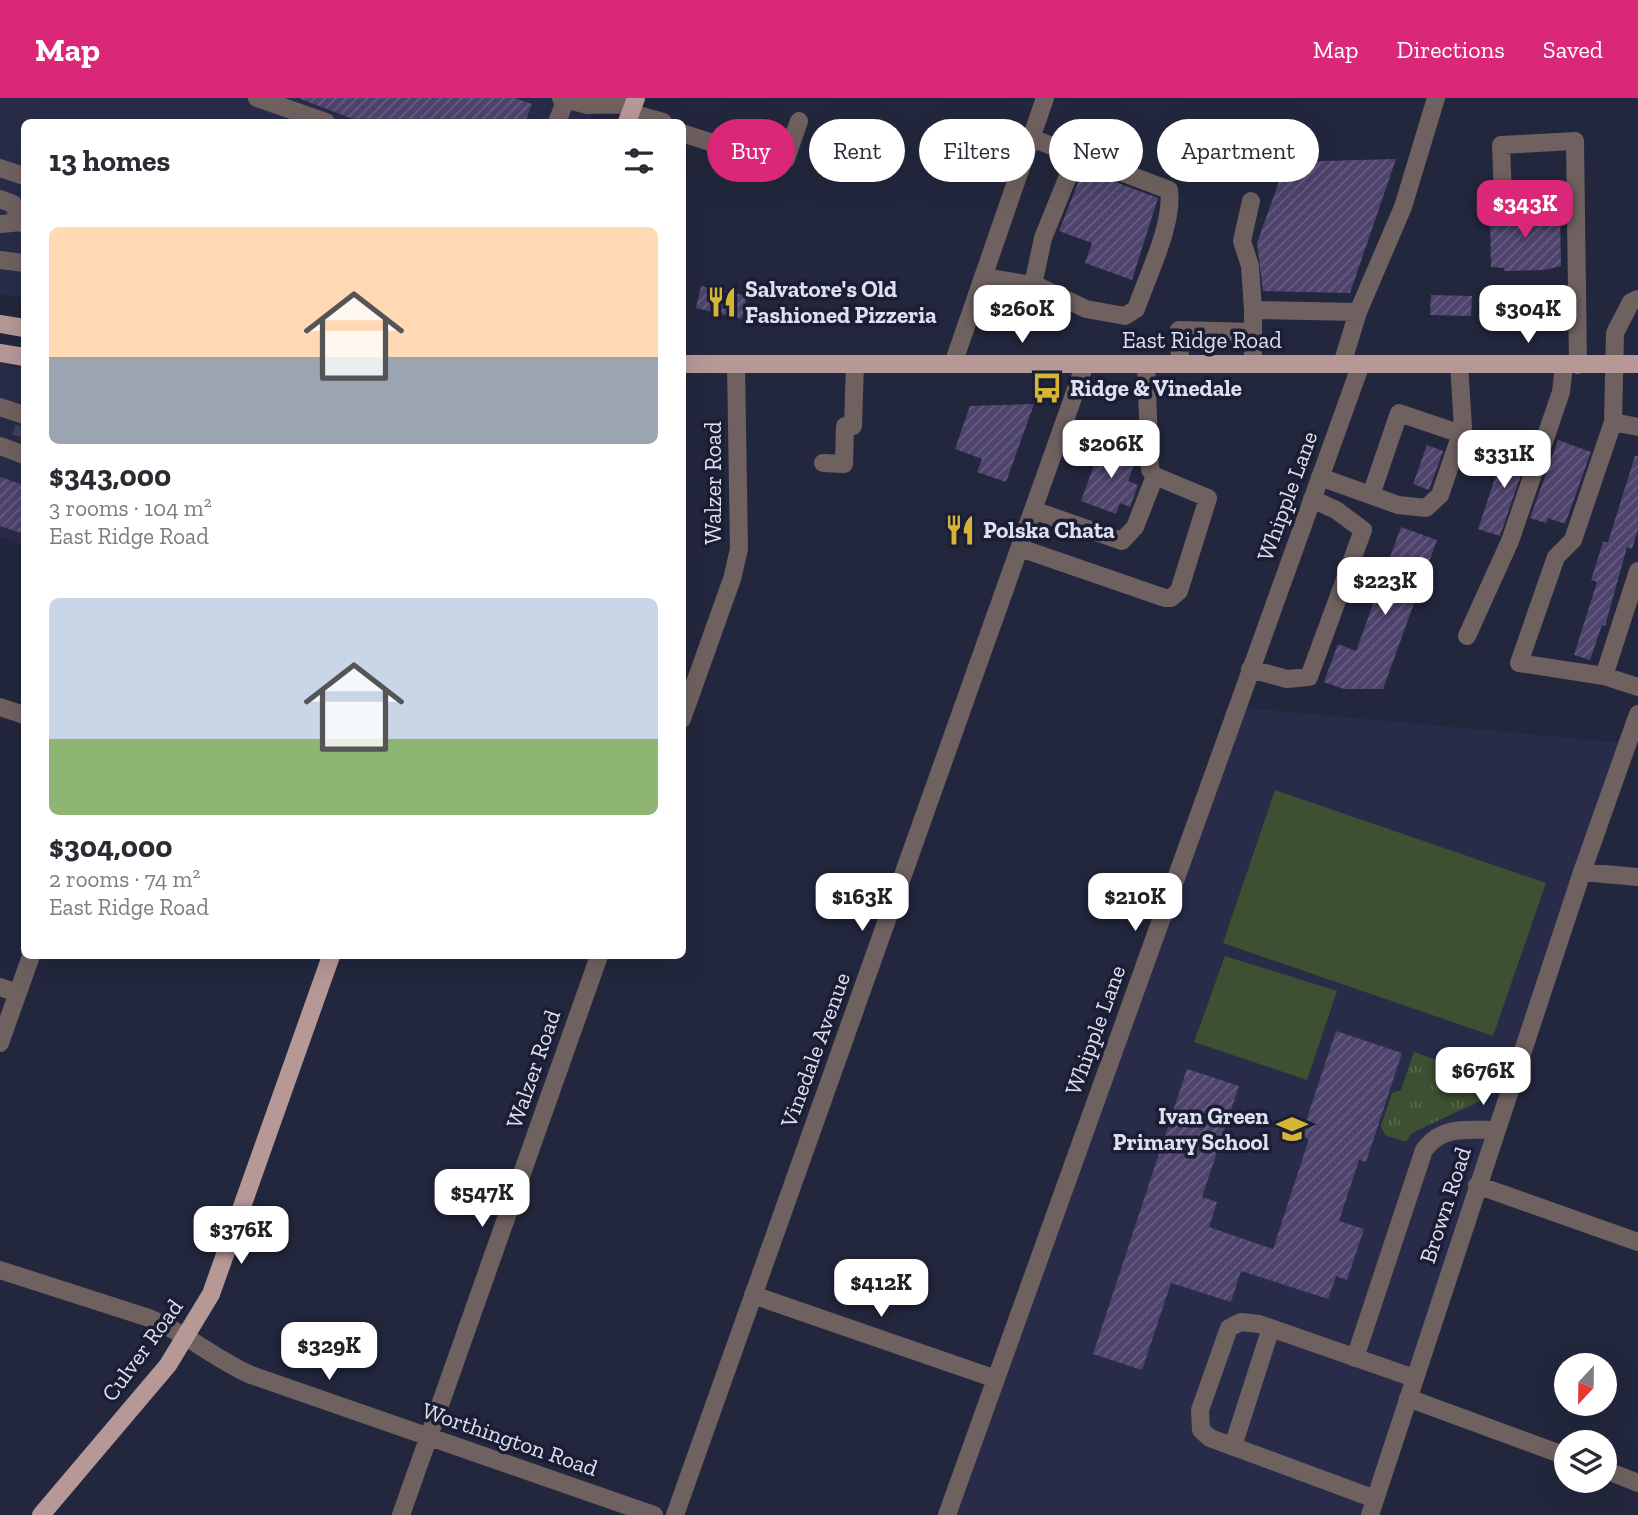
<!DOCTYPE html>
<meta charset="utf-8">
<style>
body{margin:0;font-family:"Zilla Slab",serif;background:#f2f2f3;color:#2b2b33;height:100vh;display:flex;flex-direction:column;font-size:26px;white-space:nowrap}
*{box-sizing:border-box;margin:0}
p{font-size:23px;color:#7c7c81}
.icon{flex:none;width:38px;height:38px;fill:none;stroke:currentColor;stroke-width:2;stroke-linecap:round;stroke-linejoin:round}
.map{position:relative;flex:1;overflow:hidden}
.panel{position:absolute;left:21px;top:21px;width:665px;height:840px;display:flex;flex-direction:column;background:#fff;border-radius:10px;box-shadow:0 7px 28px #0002}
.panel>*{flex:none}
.top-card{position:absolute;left:707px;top:21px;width:665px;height:63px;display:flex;gap:14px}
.needle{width:46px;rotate:202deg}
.fabs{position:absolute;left:1554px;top:1255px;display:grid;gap:14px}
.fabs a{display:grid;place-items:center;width:63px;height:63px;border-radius:50%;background:#fff;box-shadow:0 7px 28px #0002;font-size:35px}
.price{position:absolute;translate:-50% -60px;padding:0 16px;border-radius:14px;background:#fff;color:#222;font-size:23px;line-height:46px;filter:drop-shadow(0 2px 4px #0008)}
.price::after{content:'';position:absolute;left:50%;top:42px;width:21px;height:16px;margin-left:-10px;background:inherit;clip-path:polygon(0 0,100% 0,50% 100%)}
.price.selected{background:#db2777;color:#fff}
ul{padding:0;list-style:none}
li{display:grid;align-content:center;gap:14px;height:371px;padding:0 28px}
li span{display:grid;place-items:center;height:217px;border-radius:10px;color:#555}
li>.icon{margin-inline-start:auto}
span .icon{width:126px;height:126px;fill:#fffc;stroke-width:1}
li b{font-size:30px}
h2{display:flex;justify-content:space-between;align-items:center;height:84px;padding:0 28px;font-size:30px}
.pill{padding:0 24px;border-radius:32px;background:#fff;box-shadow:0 7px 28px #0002;font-size:24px;line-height:63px}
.pill.selected{background:#db2777;color:#fff}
header{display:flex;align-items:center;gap:42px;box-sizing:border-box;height:98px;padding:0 35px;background:#db2777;color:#fff}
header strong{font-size:33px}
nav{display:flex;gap:38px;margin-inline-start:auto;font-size:24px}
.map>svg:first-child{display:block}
.built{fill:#282c49}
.park{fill:url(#park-tufts)}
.pitch{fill:#3e5032}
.building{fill:url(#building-hatch)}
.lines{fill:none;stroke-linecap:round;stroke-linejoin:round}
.minor-tunnel{stroke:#3f4358;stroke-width:18;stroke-dasharray:18 9;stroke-linecap:butt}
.minor{stroke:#6f6160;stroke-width:18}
.major{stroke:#b69897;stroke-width:18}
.labels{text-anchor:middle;stroke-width:7;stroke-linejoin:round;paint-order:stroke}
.poi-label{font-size:23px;font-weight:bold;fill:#dce0ef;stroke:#1a1d33;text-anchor:start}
.street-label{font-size:23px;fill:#dce0ef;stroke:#1a1d33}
</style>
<header>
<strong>Map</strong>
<nav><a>Map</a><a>Directions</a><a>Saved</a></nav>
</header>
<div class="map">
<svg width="1638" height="1417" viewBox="0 0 1638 1417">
<defs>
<pattern id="park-tufts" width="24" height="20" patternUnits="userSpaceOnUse" patternTransform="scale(1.75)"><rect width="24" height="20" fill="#3e5032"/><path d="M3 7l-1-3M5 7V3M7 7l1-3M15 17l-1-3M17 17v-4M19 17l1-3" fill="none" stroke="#596950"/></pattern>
<pattern id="building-hatch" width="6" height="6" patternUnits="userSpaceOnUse" patternTransform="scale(1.75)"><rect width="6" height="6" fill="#4e436c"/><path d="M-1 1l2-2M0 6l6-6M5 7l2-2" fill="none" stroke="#675e81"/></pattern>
</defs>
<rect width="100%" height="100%" fill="#23273d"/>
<!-- built -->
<path class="built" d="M0,0h604l-16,24h-564v176l-24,-4z
M0,266l24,4v177l-24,-8z
M1236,609l389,36 -254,772h-425z"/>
<!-- park -->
<path class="park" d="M1414,954l74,27 -8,22 -68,32 -6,9 -21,-7 -4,-9 11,-33 9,-3z"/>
<!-- pitch -->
<path class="pitch" d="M1275,692l271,93 -53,153 -270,-93z
M1225,858l112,35 -30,89 -113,-38z"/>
<!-- building -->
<path class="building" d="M298,0h216l18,6 -7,18h-164z
M1396,61l-46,134 -87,-2 -6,-48 29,-81z
M1083,72l75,28 -26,82 -47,-17 7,-20 -33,-12z
M1554,111v5l6,1 1,51 -17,4 -40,1v-3l-13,-1 -1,-56z
M701,188l46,10 -5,23 -46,-11z
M1431,197l41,1 -1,20 -41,-1z
M1034,306l-28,78 -29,-10 5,-13 -27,-10 15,-43z
M1558,342l33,12 -26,72 -17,-6 -2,5 -16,-5z
M1102,345l35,14 -9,24 10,4 -8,22 -10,-4 -4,11 -35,-13z
M1507,345l22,8 -29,85 -22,-7z
M1427,347l16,6 -14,39 -16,-6z
M1635,358h3v73l-6,20 -5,-2 -22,79 -3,-1 -12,35 -16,-5 23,-73 -6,-2 12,-38h5z
M0,379l24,8v49l-24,-8z
M1401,429l36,13 -54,149h-39l-20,-7 14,-38 18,7z
M1336,933l66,22 -36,109 -7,-2 -20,61 25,8 -17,51 -11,-4 -8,23 -87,-28 -10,31 -60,-19 -29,87 -49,-16 94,-285 52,17 -37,111 15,5 -8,25 64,22 36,-110 -8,-3z"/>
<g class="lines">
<!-- minor-tunnel -->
<path class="minor-tunnel" d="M21,339l3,-10"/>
<!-- minor -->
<path class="minor" d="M257,0l69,24
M561,0l26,7 47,-1
M631,15l32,9
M557,24l9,-23
M682,35l96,31 8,-5 13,-38
M0,70l24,8
M1576,99l-73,2 -2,-54 74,-4 3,224
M0,101l13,5 7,18 4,2
M1251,103l-9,40 8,25 3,44
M2,126l18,-2
M0,162l24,3
M983,179l55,9 48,23 39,7 11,-7c11,-32 38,-86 33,-119l-138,-52
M1033,187l10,-47 34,-84
M1638,201l-7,3 -16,31 -2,89 -40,118 -17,17 -37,106 85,13 34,11
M1507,208h70
M953,266l92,-266
M1180,266l-1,-34 74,2
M1253,266v-54l105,2
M1342,266l16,-52 45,-105 33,-109
M0,309l24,8
M1613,324l25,5
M0,348l24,9
M823,365l21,1 1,-38h8l2,-62
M1320,379l78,28 28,3 14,-13 23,-67 -4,-64
M1371,397l28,-82 62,21
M1033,412l89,31 13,-14 20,-51
M1020,450l145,50h6l8,-7 29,-93 -53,-22 -5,-6 -4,-106
M1467,538l43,-95 51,-149 3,-27
M1250,571l37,10 22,-2 54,-147 -27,-20 -24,-11
M1604,578l34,-105
M0,609l24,8
M682,621l50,-140 7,-30 -3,-185
M1582,774l56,5
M0,889l17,6
M0,945l31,-87
M1477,1087l161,57
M0,1172l149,48c37,15 66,41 102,57l403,140
M753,1197l243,84
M1355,1260l69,-208c18,-25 43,-20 72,-20
M1408,1300l158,58
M1233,1348l38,-118
M1605,1372l33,13
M1375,1401l-165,-61 -9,-8 -1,-20 29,-82 12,-6 18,2 155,54
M401,1417l198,-559
M675,1417l410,-1151
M947,1417l414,-1151
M1370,1417l212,-643 56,-158"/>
<!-- major -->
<path class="major" d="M627,24l9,-24
M0,226l24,4
M0,255l24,4
M682,266h956
M41,1417l127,-150 43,-71 120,-338"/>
</g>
<!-- icons -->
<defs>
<g id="restaurant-bare" transform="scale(2.415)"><path d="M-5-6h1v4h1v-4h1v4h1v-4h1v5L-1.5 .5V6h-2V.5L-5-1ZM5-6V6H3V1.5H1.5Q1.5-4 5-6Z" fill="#d5b535" stroke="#1a1d33" stroke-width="2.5" paint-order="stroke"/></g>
<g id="bus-bare" transform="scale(2.415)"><path d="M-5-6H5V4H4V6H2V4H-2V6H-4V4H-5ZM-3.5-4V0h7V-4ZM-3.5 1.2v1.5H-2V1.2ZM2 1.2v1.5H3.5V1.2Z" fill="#d5b535" stroke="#1a1d33" stroke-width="2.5" paint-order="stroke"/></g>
<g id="school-bare" transform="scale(2.415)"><path d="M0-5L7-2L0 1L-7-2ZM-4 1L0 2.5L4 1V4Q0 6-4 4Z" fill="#d5b535" stroke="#1a1d33" stroke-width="2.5" paint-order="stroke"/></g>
</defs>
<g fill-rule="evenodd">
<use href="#restaurant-bare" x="722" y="204"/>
<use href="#bus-bare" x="1047" y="290"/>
<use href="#restaurant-bare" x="960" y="432"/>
<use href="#school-bare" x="1292" y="1031"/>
</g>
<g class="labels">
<!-- poi labels -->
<g class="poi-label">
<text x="745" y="199">Salvatore's Old<tspan x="745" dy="26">Fashioned Pizzeria</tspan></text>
<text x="1070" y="298">Ridge &amp; Vinedale</text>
<text x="983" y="440">Polska Chata</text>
<text x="1269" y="1026" text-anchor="end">Ivan Green<tspan x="1269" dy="26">Primary School</tspan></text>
</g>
<!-- street labels -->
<g class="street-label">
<text x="1202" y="250">East Ridge Road</text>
<text transform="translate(713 385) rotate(-90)" y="8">Walzer Road</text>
<text transform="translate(1287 398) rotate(-70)" y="8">Whipple Lane</text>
<text transform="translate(1095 932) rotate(-70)" y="8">Whipple Lane</text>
<text transform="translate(815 952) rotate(-70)" y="8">Vinedale Avenue</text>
<text transform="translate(533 971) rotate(-71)" y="8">Walzer Road</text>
<text transform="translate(1445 1107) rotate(-72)" y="8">Brown Road</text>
<text transform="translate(142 1252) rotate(-54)" y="8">Culver Road</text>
<text transform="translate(510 1341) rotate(19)" y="8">Worthington Road</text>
</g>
</g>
</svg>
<div class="fabs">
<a><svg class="needle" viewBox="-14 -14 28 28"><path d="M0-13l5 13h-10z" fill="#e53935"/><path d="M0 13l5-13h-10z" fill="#7c7c81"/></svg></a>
<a><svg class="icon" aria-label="layers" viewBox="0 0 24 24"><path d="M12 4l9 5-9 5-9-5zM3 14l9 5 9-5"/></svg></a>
</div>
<b class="price selected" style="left:1525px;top:142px">$343K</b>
<b class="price" style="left:1022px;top:247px">$260K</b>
<b class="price" style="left:1528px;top:247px">$304K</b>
<b class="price" style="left:1111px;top:382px">$206K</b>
<b class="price" style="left:1504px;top:392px">$331K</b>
<b class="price" style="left:1385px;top:519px">$223K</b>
<b class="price" style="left:862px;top:835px">$163K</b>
<b class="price" style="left:1135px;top:835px">$210K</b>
<b class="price" style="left:1483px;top:1009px">$676K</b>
<b class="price" style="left:482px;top:1131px">$547K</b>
<b class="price" style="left:241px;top:1168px">$376K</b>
<b class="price" style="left:881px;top:1221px">$412K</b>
<b class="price" style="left:329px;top:1284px">$329K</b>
<div class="top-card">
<a class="pill selected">Buy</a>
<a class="pill">Rent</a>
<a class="pill">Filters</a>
<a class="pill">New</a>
<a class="pill">Apartment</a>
</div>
<section class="panel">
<h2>13 homes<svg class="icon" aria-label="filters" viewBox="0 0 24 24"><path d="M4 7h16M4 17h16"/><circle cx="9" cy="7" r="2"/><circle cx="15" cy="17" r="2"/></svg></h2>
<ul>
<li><span style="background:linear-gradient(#ffd9b3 60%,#9aa5b1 0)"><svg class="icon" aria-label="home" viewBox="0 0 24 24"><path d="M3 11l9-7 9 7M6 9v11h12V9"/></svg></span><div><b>$343,000</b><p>3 rooms · 104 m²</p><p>East Ridge Road</p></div></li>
<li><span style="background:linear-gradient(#c9d6e8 65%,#8fb573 0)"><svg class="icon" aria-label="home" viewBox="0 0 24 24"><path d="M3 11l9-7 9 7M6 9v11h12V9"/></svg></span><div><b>$304,000</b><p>2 rooms · 74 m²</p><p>East Ridge Road</p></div></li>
</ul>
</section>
</div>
